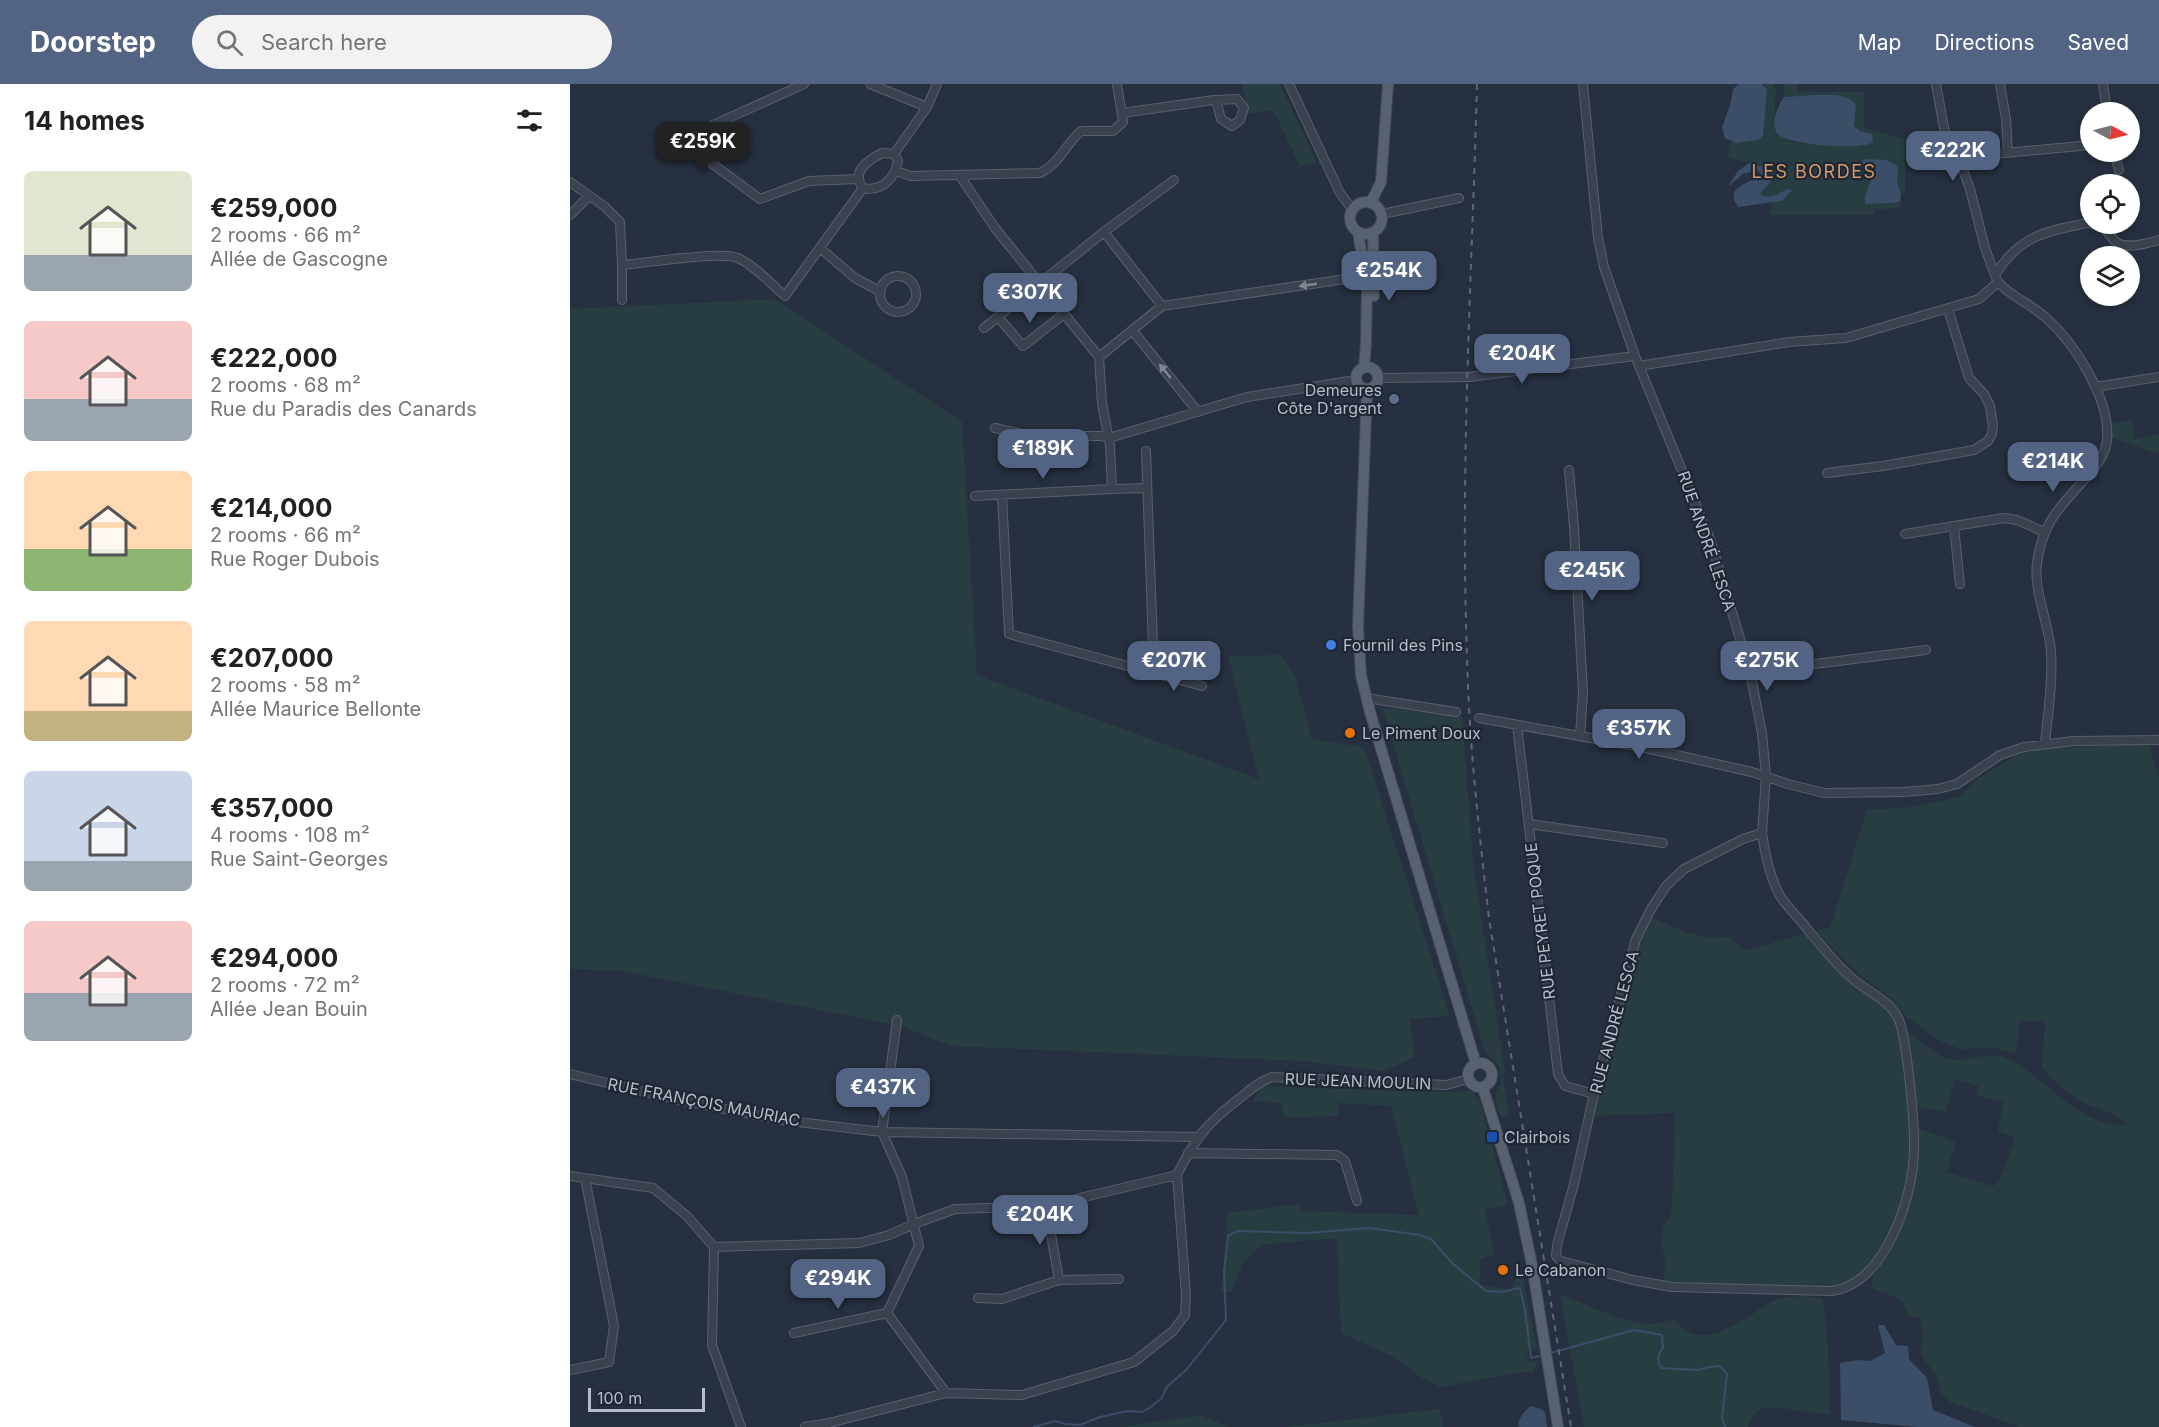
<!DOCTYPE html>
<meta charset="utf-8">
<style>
body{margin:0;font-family:Inter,sans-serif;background:#f2f2f2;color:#202124;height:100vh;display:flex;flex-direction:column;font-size:22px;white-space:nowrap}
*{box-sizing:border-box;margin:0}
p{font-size:20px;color:#757577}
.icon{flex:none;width:33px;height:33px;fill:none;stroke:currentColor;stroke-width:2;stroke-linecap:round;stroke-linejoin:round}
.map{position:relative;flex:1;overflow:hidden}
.panel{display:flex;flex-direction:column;background:#fff;width:570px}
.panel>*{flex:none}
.needle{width:39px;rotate:97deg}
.tools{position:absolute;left:1510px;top:18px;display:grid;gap:12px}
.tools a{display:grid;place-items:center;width:60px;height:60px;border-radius:50%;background:#fff;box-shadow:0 3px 9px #0003;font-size:30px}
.scale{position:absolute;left:18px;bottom:15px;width:117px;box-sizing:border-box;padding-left:6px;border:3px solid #b6bdca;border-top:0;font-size:16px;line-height:21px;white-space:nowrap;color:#b6bdca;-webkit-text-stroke:4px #1f2735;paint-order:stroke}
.price{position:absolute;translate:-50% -51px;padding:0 14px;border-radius:12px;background:#526383;color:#fff;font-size:20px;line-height:39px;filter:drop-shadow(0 2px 3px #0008)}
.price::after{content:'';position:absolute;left:50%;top:36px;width:18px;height:14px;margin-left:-9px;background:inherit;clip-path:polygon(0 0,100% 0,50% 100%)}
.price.selected{background:#222;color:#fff}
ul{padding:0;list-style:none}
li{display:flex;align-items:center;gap:18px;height:150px;padding:0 24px}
li span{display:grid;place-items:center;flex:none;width:168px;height:120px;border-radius:9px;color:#555}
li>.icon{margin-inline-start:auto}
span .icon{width:72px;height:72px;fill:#fffc;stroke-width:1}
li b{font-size:26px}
h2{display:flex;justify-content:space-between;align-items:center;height:72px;padding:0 24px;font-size:26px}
header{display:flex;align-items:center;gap:36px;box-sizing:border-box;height:84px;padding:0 30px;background:#526383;color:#fff}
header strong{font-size:28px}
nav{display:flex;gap:33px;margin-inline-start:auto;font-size:21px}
.search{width:420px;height:54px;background:#f2f2f2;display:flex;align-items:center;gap:15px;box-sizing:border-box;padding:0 21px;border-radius:33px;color:#757577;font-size:22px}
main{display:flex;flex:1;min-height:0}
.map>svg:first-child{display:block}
.green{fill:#283d41}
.water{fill:#3c4d68}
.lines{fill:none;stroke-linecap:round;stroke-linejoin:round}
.stream{stroke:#3c4d68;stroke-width:2}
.minor-casing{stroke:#58606d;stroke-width:10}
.major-casing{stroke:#434b59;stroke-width:12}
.minor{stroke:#3a4250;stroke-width:8}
.major{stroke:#586170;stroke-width:10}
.rail{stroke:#5c6677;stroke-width:2;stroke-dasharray:6 6;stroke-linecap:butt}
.oneway{fill:#7e8693}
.service-dot{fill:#5c6f8a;stroke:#1f2735;stroke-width:2}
.shop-dot{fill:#3f7fe0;stroke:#1f2735;stroke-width:2}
.food-dot{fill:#e8710a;stroke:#1f2735;stroke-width:2}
.transit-dot{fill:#1a4fb4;stroke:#1f2735;stroke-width:2}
.labels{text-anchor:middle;stroke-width:4.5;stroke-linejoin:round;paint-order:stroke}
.poi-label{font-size:16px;fill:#b6bdca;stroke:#1f2735;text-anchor:start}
.street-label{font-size:16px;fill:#b6bdca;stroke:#1f2735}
.neighbourhood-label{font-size:18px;letter-spacing:1.5px;fill:#d49967;stroke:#1f2735}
</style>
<header>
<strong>Doorstep</strong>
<div class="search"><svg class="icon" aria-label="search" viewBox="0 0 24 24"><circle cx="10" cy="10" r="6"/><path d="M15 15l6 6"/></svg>Search here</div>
<nav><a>Map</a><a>Directions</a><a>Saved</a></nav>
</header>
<main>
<section class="panel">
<h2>14 homes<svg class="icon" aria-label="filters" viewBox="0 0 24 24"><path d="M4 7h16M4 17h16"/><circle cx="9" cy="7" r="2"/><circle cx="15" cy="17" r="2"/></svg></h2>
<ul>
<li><span style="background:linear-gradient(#dfe7d0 70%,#9aa5b1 0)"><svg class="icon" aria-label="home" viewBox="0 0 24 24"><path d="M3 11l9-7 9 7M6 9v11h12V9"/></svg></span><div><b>€259,000</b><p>2 rooms · 66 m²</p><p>Allée de Gascogne</p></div></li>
<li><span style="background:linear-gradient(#f6c9c9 65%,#9aa5b1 0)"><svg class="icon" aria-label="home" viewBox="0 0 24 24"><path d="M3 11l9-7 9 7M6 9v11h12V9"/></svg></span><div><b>€222,000</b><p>2 rooms · 68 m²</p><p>Rue du Paradis des Canards</p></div></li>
<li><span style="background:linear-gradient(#ffd9b3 65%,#8fb573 0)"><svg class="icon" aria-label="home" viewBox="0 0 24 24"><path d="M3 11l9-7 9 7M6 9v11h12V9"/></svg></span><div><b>€214,000</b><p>2 rooms · 66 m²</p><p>Rue Roger Dubois</p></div></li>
<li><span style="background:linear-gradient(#ffd9b3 75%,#c2b280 0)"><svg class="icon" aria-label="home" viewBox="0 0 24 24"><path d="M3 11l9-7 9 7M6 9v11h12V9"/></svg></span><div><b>€207,000</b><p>2 rooms · 58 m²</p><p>Allée Maurice Bellonte</p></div></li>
<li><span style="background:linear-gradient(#c9d6e8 75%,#9aa5b1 0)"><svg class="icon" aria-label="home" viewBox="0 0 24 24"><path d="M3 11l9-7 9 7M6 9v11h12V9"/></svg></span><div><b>€357,000</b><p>4 rooms · 108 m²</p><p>Rue Saint-Georges</p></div></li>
<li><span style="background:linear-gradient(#f6c9c9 60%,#9aa5b1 0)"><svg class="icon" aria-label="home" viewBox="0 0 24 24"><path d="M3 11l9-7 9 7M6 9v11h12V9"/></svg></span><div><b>€294,000</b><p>2 rooms · 72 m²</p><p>Allée Jean Bouin</p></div></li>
</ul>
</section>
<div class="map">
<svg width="1589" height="1343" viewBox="0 0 1589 1343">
<rect width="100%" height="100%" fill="#263040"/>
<!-- green -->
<path class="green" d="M672,0h38l37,79 -17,3 -27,-56 -25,4c-1,-11 -5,-19 -6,-30z
M1192,0h11l3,6 -2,35 17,17 73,4 3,-14 -7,-1 -6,-5 2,-22 -42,-9 -30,2v-13h14v8h66v36l41,11v54l-4,1 -4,-12 -30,-11 4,8 -2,26c10,-4 21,1 31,-4l1,6 -26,3 -1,5h-104l2,-13 10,-2 5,-11c-9,5 -17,11 -27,5l12,-14 -4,-11 -13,-5 -27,-6 2,-16 6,1 23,-3 6,-55z
M205,215l187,123 15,253 282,104 -31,-123 53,-1 14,20 17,64 52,8 86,269 -40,3 5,38 -31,14 -83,-10 -350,-15 -50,-20 -280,-55 -51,-2v-660z
M1562,336l2,20 25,-6v20l-47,-16 -3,-14z
M812,623l80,10 12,154 31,201 -1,9 5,36h-9l-5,-23 5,-10 -1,-17 -14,-15z
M1579,660l10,35v648h-139l-72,-26 -7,-8 -3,-14 -17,-25 2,-24 -3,-13h-11c-2,-4 -4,-11 -6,-14 -8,-10 -22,-8 -31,-16 -1,-17 11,-22 18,-36 19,-37 29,-82 28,-123l38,14 -10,30 47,14 7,-6 15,-42 -17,-7 5,-30 -26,-5 1,-10 -23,-7 -9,33 -30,-6 -12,-77c12,9 31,26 46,30 15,5 37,-10 58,0 41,20 69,67 118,66 -10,-15 -34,-16 -49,-26 -13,-9 -25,-20 -35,-31l3,-47h-25l-4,33 -20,-6 -37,1 -19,-8 -33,-24 -20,-22 -28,-21 -44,-43 15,-3 37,-118 45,-3 46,-10 22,-20 37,-22 27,-7z
M1077,832l41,17 22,5 21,-1 13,14 66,-19 88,87 9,42 5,106 -10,46 -32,56 -32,21 -175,-4 3,-27 -4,-11 1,-23 8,-10 1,-10 3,-92 -85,3 46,-177z
M692,1002l169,6 40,-1 9,10 28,104 -23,4 9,45 -14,5v26l33,5 3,-12 7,1 14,69 -11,3 4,11 8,-1 -5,11h-12l-80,15 -22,-11 -23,-18 -55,-25 -4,-95 -77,7 -18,19 -10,28h-11l7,-79 72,-9 2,7 117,4 -28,-109 -52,-3 -1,13 -54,2 -3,-15 -28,-2z
M990,1210c28,11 58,27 88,30 9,1 19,-4 27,-5 25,39 72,-3 98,-18 9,-5 40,-6 50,-2l5,49 2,65c-19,3 -59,-12 -72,-2 -5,3 -8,11 -10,16h-164z
M870,1325l3,18h-159z
M630,1331l30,12h-109z"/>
<!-- water -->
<path class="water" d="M1169,0h23l5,6 -4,45 -4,5 -23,3 -11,-5 -3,-10 8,-23 3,-16z
M1244,11c15,0 31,-2 42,9l-2,22 6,5 12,3 1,8c-10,9 -89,3 -96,-9 -7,-12 1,-26 7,-36z
M1296,75l20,1 12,6 -1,16 4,12 -1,7 -5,2 -30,1v-8l6,-17 -4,-8 -7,-4 -1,-5z
M1179,79l25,7 1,4 -3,6 -12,14c10,6 18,0 27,-5l5,1 -10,11 -44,6 -4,-7v-8c7,-8 16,-11 25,-15l1,-4 -3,-3 -14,4 -13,11h-1l9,-14z
M1308,1241h6l12,20 12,1 1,13 18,19 6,32 42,17h-57l-77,-7 -1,-57 17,-3 13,1 15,-8z
M961,1322l10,3 4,3 2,15h-27l-2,-3c2,-8 6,-13 13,-18z"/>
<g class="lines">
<!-- stream -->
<path class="stream" d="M981,1269l83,-23 28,5 1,13c-6,7 -6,13 -2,20l36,2 12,-3 11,-1 7,8 -5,44 3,9
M464,1343l21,-6 10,3 15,1 20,-8 28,-6 14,1 7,-4 12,-9 6,-12 20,-18 39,-49 -2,-48 4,-36 10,-5 68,2 63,-5 51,7 12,5 21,24 33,27 14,1 20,-4 5,22 6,48 12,-3"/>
<!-- minor casing -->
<g class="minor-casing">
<path id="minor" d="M234,0l-91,41 -12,13 9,24 50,37 49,-18 49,-2
M300,0l57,23
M719,0l51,109 12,16
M1013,0l15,154 6,29 31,89 75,183 40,133 12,61 4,43 -4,57 -19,6 -59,30 -18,17 -15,23 -15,30 -42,155 -20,90 -17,61 -1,11 5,5 72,19 39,7 160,4c50,-7 76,-82 81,-125 3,-31 -1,-60 -4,-91 -2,-14 -5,-46 -11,-57 -9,-18 -30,-26 -45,-39 -20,-17 -37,-40 -54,-60 -7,-8 -15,-16 -20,-25 -10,-19 -14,-40 -17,-61
M1366,0l10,55 16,28 8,22 15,59 10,27
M1430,0l6,35 2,33
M1533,0l4,28
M552,29l92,-13h2l21,-1 7,9 -4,12 -8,6 -11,-7 -5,-19
M1544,68l5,18
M312,69l12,1 4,7c-3,17 -16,31 -35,27 -13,-17 6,-28 19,-35z
M324,70l33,-47 10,-23
M1392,83l20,-12 109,-10
M326,87l15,5 129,-3c20,-10 25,-28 41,-42h32l10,-9 -6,-38
M390,92l35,52 104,129 3,46 8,43 2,43 35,-1
M0,98l34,24 16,16 2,43c23,-2 98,-14 116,-7 17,8 33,26 47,38l78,-108
M812,130l77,-16
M0,131l19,-19
M1524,140c13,3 13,10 22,18 10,8 32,1 43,-2
M534,148l58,74
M250,164l35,30 26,14
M52,181v35
M310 210a18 18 0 1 1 36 0a18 18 0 1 1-36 0Z
M1428,198c13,15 33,22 47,35 29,25 66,83 62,123 -1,12 -8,23 -16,32 -27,32 -48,46 -54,91 -4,27 12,60 14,89 2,30 -3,61 -6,91
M428,233l25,29 41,-32
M414,244l120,-96 70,-52
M562,246l66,82
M529,273l63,-51 204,-30
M1069,282l150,-24 57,-4 133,-39 19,-17 -3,-7c19,-30 38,-41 73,-48 7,-1 15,-4 23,-4
M807,294l92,-1 166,-21
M1525,303l64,-10
M425,344l36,8h70l8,2 138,-41 109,-17
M576,367l8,222
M999,386l5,57 9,166 -3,42
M1257,389l56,-7 91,-16 14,-9 4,-7 1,-8 -3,-20 -6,-12 -15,-16 -21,-69
M432,411l7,139 193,52
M405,412l137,-7
M1384,443l6,57
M1335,450l99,-16 13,2 27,12
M1180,588l176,-22
M796,614l90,14
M909,634l162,29 111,25 36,12 36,9 80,-1 34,-3 19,-5 43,-29 24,-8 50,-6 85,-1
M947,641l41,349 7,12 29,8
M959,740l134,19
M327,936l-15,112 20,45 17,69 -32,67 59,80
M0,990l104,25 107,21 101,12 316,5
M618,1069l149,2 8,6 12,40
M0,1092l83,12 34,28 27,31 145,-4 30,-8 25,-11 41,-15 91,-3 131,-31c19,-38 29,-51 63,-77 10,-9 19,-16 32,-21l174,8 23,-6
M476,1122l13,74
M144,1163l-2,98 29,82
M408,1214l24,1 57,-19 60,-1
M224,1249l93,-20
M0,1286l39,-8 5,-36 -29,-148
M235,1343l24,-4 117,-30 76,2 112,-33 39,-31 12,-16 1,-20 -9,-120"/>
</g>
<!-- major casing -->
<g class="major-casing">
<path id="major" d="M780 134a16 16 0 1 1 32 0a16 16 0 1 1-32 0Z
M801,118l10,-20 7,-98
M788,148l9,55 -1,56 -2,25
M803,149l1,63
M786 294a11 11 0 1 1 22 0a11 11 0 1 1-22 0Z
M797,305l-9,237 3,49 9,37 106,352
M898 991a12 12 0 1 1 24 0a12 12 0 1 1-24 0Z
M913,1004l36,115 13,62 26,162"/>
</g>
<!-- minor -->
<use href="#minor" class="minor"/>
<!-- major -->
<use href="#major" class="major"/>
<!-- rail -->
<path class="rail" d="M907,0c-5,190 -17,381 -10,572 2,88 12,175 22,262l82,509"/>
</g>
<!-- one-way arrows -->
<defs><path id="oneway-solid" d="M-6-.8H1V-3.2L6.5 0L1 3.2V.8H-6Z" transform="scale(1.5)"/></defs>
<g class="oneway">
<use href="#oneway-solid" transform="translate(738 201) rotate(172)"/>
<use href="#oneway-solid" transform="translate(595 287) rotate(-129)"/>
</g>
<!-- markers -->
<circle class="service-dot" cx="824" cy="315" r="6"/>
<circle class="shop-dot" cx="761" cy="561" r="6"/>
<g class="food-dot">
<circle cx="780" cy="649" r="6"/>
<circle cx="933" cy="1186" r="6"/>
</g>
<rect class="transit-dot" x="916" y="1047" width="12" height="12" rx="3"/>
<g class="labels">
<!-- poi labels -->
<g class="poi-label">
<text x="812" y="312" text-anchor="end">Demeures<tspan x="812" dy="18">Côte D'argent</tspan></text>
<text x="773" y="567">Fournil des Pins</text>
<text x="792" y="655">Le Piment Doux</text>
<text x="934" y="1059">Clairbois</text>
<text x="945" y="1192">Le Cabanon</text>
</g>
<!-- street labels -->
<g class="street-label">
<text transform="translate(1137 457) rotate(71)" y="6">RUE ANDRÉ LESCA</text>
<text transform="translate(970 837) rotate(-97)" y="6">RUE PEYRET POQUE</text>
<text transform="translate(1044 938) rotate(-75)" y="6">RUE ANDRÉ LESCA</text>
<text transform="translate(788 997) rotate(2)" y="6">RUE JEAN MOULIN</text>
<text transform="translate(134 1018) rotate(11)" y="6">RUE FRANÇOIS MAURIAC</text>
</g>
<!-- neighbourhood labels -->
<g class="neighbourhood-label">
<text x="1244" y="94">LES BORDES</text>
</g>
</g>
</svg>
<div class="tools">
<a><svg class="needle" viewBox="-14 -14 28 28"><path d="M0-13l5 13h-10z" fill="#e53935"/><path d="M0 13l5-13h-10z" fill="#757577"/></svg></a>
<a><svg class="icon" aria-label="locate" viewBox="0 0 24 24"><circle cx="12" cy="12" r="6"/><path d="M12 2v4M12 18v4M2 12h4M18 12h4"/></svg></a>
<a><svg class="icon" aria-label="layers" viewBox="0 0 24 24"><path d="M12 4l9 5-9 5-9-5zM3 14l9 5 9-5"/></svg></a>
</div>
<div class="scale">100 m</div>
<b class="price selected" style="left:133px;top:89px">€259K</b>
<b class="price" style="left:1383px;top:98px">€222K</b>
<b class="price" style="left:819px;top:218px">€254K</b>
<b class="price" style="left:460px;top:240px">€307K</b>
<b class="price" style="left:952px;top:301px">€204K</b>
<b class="price" style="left:473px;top:396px">€189K</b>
<b class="price" style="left:1483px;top:409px">€214K</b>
<b class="price" style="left:1022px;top:518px">€245K</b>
<b class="price" style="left:604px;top:608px">€207K</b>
<b class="price" style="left:1197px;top:608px">€275K</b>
<b class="price" style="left:1069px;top:676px">€357K</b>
<b class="price" style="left:313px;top:1035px">€437K</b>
<b class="price" style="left:470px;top:1162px">€204K</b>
<b class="price" style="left:268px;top:1226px">€294K</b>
</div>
</main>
